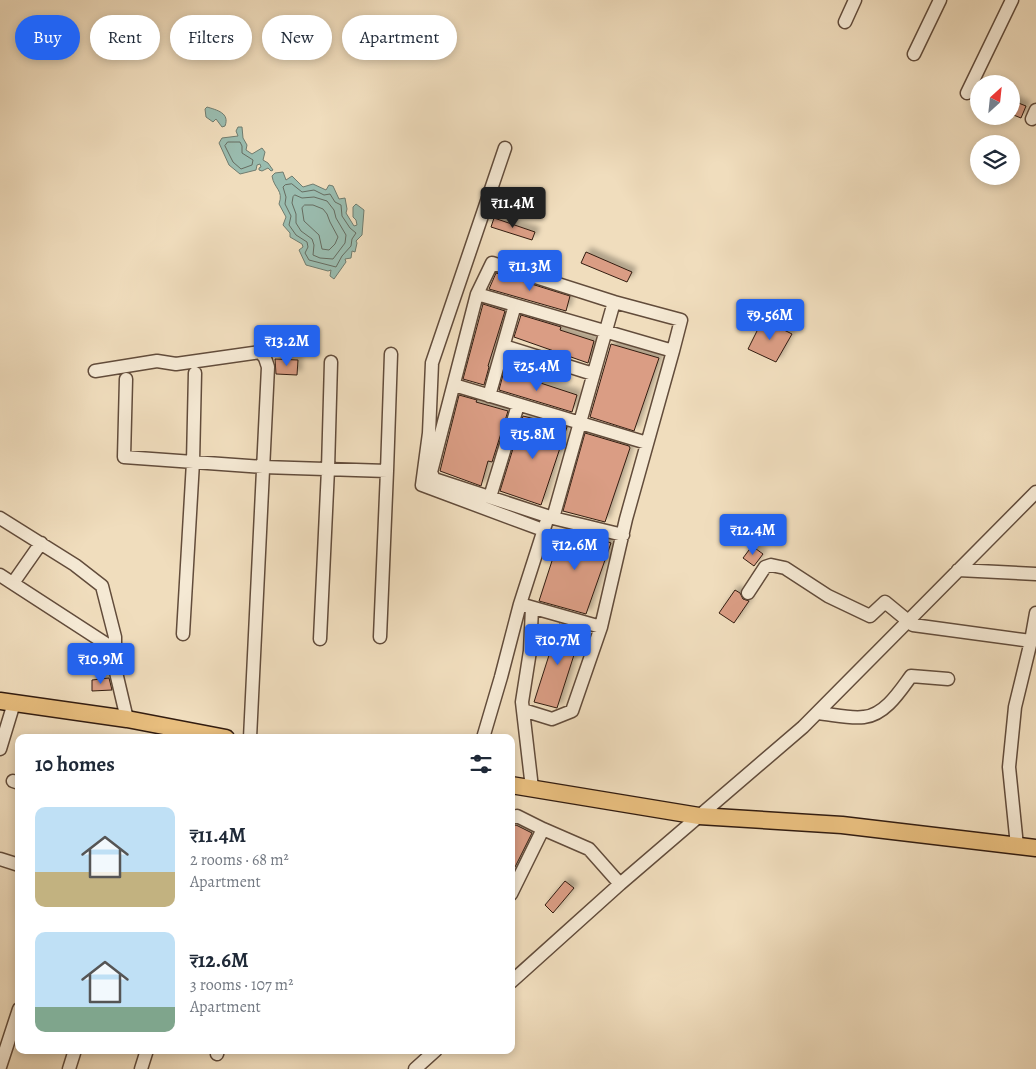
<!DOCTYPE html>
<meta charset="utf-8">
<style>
body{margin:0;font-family:Alegreya,serif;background:#f6f6f7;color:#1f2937;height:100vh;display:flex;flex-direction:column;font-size:19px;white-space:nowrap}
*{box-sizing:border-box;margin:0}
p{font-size:16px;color:#747a83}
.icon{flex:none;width:28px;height:28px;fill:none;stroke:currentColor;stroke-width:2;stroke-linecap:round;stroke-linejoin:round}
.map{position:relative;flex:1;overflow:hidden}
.drawer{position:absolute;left:15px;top:734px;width:500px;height:320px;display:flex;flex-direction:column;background:#fff;border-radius:10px;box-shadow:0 2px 8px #0003}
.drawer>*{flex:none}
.guide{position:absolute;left:15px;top:15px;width:500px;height:45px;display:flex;gap:10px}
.needle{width:32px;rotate:27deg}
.buttons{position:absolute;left:970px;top:75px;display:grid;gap:10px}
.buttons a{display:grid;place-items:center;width:50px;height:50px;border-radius:50%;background:#fff;box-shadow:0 2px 8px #0003;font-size:25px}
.price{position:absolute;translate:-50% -42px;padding:0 11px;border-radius:5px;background:#2563eb;color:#fff;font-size:16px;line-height:32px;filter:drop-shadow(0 1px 2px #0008)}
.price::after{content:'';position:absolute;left:50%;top:30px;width:15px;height:11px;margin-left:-8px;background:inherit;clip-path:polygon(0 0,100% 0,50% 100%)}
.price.selected{background:#222;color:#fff}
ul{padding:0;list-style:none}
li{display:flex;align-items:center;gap:15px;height:125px;padding:0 20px}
li span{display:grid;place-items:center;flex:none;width:140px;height:100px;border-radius:10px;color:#555}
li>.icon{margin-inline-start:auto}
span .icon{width:60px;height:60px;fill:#fffc;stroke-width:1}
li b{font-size:21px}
h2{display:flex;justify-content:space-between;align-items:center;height:60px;padding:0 20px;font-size:21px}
.tag{padding:0 18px;border-radius:22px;background:#fff;box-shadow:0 2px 8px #0003;font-size:18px;line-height:45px}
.tag.selected{background:#2563eb;color:#fff}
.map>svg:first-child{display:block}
.water{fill:#9abcaf;stroke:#707c6f}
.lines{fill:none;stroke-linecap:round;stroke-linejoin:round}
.shore{stroke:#666c60;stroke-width:1}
.building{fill:#da9d84;stroke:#321c10;filter:url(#shadow)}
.minor-casing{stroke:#624c3b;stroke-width:15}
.major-casing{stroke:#321c10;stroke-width:19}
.minor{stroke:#f5e9d4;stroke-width:12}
.major{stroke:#e8be7e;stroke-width:16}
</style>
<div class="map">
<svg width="1036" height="1069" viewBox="0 0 1036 1069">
<defs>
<filter id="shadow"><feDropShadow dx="4.5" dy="-4.5" stdDeviation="2.5" flood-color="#0004"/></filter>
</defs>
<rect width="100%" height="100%" fill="#f0ddbd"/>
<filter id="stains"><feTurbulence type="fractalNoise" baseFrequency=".004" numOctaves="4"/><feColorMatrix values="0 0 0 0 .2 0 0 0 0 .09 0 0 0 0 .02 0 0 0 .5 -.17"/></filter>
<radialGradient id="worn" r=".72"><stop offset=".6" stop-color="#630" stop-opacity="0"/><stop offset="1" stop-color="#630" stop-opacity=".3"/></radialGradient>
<!-- water -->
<path class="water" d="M207,107c10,3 23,6 18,19l-3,1 -6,-8 -3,3 -7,-5 -1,-8z
M238,127h4l1,11 4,7 -1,5 6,4 10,-6 3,4 -2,8 5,3 5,7 -2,1 -3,-3 -6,3 -3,-1v-2l2,-1 -1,-3 -3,1 -1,5 -16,4 -11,-9 -10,-22 3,-5 16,-2 -2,-5z
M283,172l3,8 6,-4 11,11 10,-3 13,6 3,-5 4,1 6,13 6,-1 2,11 -1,4 8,13 3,-1 -1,-5 -3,-3v-10l3,-3 8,6 -2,25 -6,6 1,2 -2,9 -3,-1 -1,7 -6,1 1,3 -12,17 -4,-3 1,-6 -3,1 -22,-6 -7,-15 4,-3 -1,-3 -12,-7v-4l-7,-8 3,-8 -7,-13c5,-14 -5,-15 -7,-28l3,-3z"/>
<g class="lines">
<!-- shore -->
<path class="shore" d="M228,142h12l2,4v7l11,7 -1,5 -11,4 -8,-7 -8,-16z
M292,184l10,8 12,-2 10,5 6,-1 5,8 6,3 1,11 8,12 6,5 -4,6 -1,7 -9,10 -6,11 -27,-7 -4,-7 3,-6 -1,-5 -11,-7 -7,-10 2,-9 -6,-12 1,-7 -3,-10 2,-2z
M295,195l7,3 12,-1 13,4 7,9 2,8 10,17 -1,8 -12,16 -13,-1 -7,-3 1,-10 -2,-6 -11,-8 -5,-8v-9l-4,-11 1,-6z
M305,205h8l10,4 4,5 3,8 8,15 -3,7 -6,6 -7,-1 -3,-14 -15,-14 -2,-13z"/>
</g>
<!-- building -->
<path class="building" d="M1011,100l15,6 -5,12 -10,-4z
M494,218l41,14 -3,8 -41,-13z
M586,252l46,20 -5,10 -46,-19z
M496,273l74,23 -4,15 -77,-22z
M483,304l22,7 -17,55 1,1 -5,18 -21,-6z
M521,315l40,12 -1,3 34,11 -6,22 -74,-26z
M761,323l7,3 2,-3 22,11 -16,28 -28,-13z
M611,344l48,14 -25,73 -44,-14z
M275,359l23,1 -1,15 -21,-1z
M504,371l73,24 -5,17 -73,-22z
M459,395l18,5 -1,2 32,9 -16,51 -4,-1 -7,25 -41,-15z
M523,416l44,11 -26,78 -41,-14z
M585,433l44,13 1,2 -25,74 -42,-11z
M562,530l12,4v-2l26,6v1l11,4 -25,71 -47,-13z
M752,546l11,8 -9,12 -11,-8z
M735,590l5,3 3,6 6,2 -15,22 -15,-10z
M559,624l22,6v3l-24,75 -23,-6z
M109,678l3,12 -20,1v-11z
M516,825l16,8 -21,42v-46l2,-3z
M565,881l9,7 -21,25 -8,-8z"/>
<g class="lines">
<!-- minor casing -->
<g class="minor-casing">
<path id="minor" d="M845,22l10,-22
M914,54l26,-54
M967,93l45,-93
M1032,119l4,-9
M505,148l-73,215 -3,70 -7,52 121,45
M477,294l15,-31 122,39
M504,346l89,28
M95,371l62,-10 19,3 84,-12 5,6 3,9 -18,371
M126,379l-2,78 139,10 124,4 -7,166
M454,385l193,58
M489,396l26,-91
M387,471l4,-117
M490,497l28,-92
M0,518l75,47 27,21 13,51v31l12,51
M553,518l70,17
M958,570l78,4
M0,575l114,74
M13,583l28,-40
M748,593l17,-26 6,-2 14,3 43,28 42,20 15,-14 28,23 118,16
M520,604l26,-81
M532,608l-2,43 -8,51 10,86
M183,634l10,-172 2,-89
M320,639l8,-170 3,-107
M523,710l29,9 20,-8 29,-84 25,-108 47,-168c-65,-19 -130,-38 -196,-57l-46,178 3,7 119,39c20,-72 40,-144 61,-216l67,18 -8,31
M817,713c14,1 33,6 47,4 21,-2 36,-26 47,-41l37,3
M483,738l18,-61 19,-73 81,23
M0,749l14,-46
M13,781l6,2
M511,818l6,-2 26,13
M1017,846l-8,-79 6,-60 16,-66 5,-28
M0,859l19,6
M511,894l32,-65 46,20 31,35
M511,982l109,-98 183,-157 233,-235
M217,1054l1,-4
M0,1067l19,-58
M69,1069l6,-19
M141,1069l6,-19
M415,1069l21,-19"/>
</g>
<!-- major casing -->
<g class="major-casing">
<path id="major" d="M0,701l127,18 99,19
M511,785l188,31 143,9 194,23"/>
</g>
<!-- minor -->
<use href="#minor" class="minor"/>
<!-- major -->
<use href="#major" class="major"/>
</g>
<rect width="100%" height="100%" filter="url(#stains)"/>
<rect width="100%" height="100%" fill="url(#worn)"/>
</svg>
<div class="buttons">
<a><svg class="needle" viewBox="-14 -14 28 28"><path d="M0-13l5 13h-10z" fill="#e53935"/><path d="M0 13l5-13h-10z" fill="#747a83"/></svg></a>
<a><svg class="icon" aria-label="layers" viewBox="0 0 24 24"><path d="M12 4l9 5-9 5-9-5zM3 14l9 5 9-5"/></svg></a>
</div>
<b class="price selected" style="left:513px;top:229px">₹11.4M</b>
<b class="price" style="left:530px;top:292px">₹11.3M</b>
<b class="price" style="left:770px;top:341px">₹9.56M</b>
<b class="price" style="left:287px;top:367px">₹13.2M</b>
<b class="price" style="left:537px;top:392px">₹25.4M</b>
<b class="price" style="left:533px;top:460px">₹15.8M</b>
<b class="price" style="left:753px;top:556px">₹12.4M</b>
<b class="price" style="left:575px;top:571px">₹12.6M</b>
<b class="price" style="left:558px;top:666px">₹10.7M</b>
<b class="price" style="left:101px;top:685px">₹10.9M</b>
<div class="guide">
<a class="tag selected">Buy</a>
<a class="tag">Rent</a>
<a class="tag">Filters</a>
<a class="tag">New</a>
<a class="tag">Apartment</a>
</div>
<section class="drawer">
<h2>10 homes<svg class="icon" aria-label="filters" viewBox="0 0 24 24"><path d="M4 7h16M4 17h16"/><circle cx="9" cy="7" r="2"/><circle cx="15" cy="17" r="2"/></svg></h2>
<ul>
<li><span style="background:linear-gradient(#bfe0f5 65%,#c2b280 0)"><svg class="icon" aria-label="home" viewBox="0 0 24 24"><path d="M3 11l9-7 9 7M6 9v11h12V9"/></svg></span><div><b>₹11.4M</b><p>2 rooms · 68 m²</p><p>Apartment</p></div></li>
<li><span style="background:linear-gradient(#bfe0f5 75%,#7fa58c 0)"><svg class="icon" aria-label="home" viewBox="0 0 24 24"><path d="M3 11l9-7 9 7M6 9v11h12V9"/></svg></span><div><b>₹12.6M</b><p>3 rooms · 107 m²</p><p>Apartment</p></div></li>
</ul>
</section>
</div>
